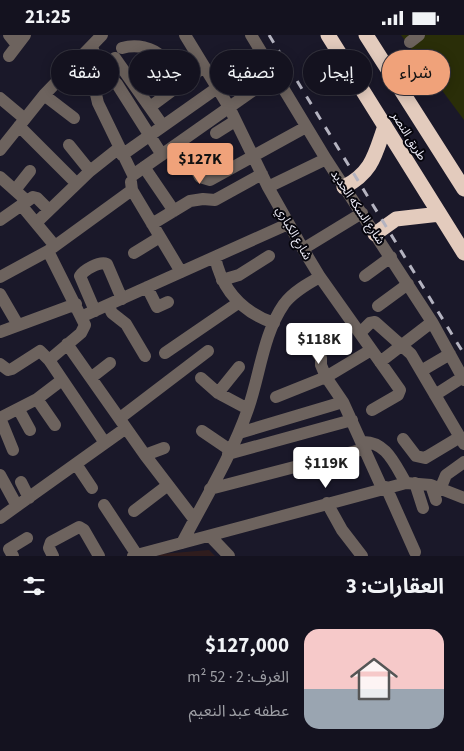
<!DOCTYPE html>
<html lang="ar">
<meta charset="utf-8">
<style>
body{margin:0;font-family:"Source Sans 3","Noto Sans Arabic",sans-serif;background:#1d1b28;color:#f1f3f6;direction:rtl;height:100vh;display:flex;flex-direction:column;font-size:19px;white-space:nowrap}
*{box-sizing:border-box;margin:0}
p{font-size:16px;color:#9d9ea4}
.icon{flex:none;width:28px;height:28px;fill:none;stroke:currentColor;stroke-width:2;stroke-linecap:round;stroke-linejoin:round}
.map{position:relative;height:521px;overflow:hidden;direction:ltr}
.side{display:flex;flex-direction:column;background:#14121f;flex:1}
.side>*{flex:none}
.top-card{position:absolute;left:15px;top:15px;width:435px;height:45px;direction:rtl;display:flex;gap:10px}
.price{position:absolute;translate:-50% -42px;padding:0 11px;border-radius:5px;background:#fff;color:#222;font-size:16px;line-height:32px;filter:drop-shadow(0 1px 2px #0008)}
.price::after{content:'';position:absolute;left:50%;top:30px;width:15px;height:11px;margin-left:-8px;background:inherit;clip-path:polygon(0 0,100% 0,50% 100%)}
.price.active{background:#f0a27a;color:#111}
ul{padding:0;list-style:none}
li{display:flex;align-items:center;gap:15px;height:125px;padding:0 20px}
li span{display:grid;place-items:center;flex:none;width:140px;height:100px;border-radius:15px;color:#555}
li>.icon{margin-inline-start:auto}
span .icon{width:60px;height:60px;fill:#fffc;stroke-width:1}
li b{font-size:21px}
h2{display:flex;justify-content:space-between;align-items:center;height:60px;padding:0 20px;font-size:21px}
.chip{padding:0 18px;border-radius:22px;background:#14121f;box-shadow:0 2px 12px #0003,0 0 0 1px #33323d;font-size:18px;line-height:45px}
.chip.active{background:#f0a27a;color:#111}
.status{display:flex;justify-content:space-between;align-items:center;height:35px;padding:0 25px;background:#14121f;direction:ltr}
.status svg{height:14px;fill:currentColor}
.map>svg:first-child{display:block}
.education{fill:#2f1c1d}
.green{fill:#2a2e08}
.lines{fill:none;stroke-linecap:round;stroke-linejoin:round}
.minor{stroke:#6d635e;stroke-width:12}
.highway{stroke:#e3cbbd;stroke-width:15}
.rail{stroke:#b4b3c0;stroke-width:3;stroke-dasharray:9 9;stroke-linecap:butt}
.labels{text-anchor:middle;stroke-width:4;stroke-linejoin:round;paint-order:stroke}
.street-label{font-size:12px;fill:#edecf8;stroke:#06050c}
</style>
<div class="status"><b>21:25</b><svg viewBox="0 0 49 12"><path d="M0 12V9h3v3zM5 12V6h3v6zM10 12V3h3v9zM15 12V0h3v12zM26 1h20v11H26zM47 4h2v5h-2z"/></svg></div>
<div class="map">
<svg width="464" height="521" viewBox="0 0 464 521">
<rect width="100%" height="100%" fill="#1a1829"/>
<!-- education -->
<path class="education" d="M209,515l6,6h-57l3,-2z"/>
<!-- green -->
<path class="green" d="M401,0h63v85z"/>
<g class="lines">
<!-- minor -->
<path class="minor" d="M9,0l8,10
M185,0l44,72 39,80 35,62 17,28 80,113 -2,5 -26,15
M251,0l75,124 106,163 32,58
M410,7l9,-7
M92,11l7,23 -4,21 3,13 35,72
M122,13c14,-4 31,-1 41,10
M9,21l16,-21
M115,23l48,68
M97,40l15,4 5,5 45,71
M44,60l30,23
M0,63l25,21
M150,72l54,-40
M19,91l57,57
M216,98l19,-12
M69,110l21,26
M0,115l44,-55 58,-60
M122,120l95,-67
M193,129l7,13 10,3 96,-53
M144,132l30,44
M133,140l142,-100
M0,142l27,24
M131,147l1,8 49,82
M268,152l58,-28
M15,155l15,-19
M21,170l34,41
M0,185l33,-23 4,1 12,12
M36,188l54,-52 29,-23
M152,189l38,-23 13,-2 12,1 47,-26
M303,214l59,-36
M48,216l37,74 -4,8 -32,27 56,83
M134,218l26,-16
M215,222c7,33 27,55 59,66
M365,241l26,-19
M0,242l48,-26 84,-61
M222,245l17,-5 30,-19
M147,252l10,20 11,-5
M0,259l18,31
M108,270l4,8 14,11 19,32
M378,271l30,-22
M95,276l-15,-35c4,-6 19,-15 27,-12l15,35
M83,281l205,-92
M0,297l76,-28
M360,298l10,-10 5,-1 36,32 53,90
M305,300l16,23v7l5,12 17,25 39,86
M67,309l78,111 49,64
M165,318l73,-50
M380,327l52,-40
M0,329l8,6 4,-1 28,-18 9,9
M421,336l29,-17
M92,342l18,-14
M201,343l17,15 30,16
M218,358l21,-26
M435,360l28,-18
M276,362l50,-20 45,-27
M37,364l18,26
M19,375l11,20
M0,383l37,-19 25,-19
M0,383l13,32
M120,383l88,-67
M202,396l28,19
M239,398l104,-31
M403,404l13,17 9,2 35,-21
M361,407c25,-2 34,23 45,41
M228,419l124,-34
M145,420l19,-7
M76,429l16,24
M0,440l17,31
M21,447l8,16
M415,448l8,25
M431,450l5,15
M386,452l29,65
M441,452l5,-12 18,-13
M210,454l154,-40
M327,468l15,27 20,26
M104,470l33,50
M134,476l34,-26
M0,483l126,-90
M210,501l19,20
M182,508c23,-44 50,-88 66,-134 12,-34 15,-75 36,-105 9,-12 23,-20 36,-27
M13,521l-4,-7 18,-11
M53,521l-4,-8 2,-6 28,-15 5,3 15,26
M133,521l273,-73 25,2 33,13"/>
<!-- highway -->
<path class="highway" d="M328,0l136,218
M366,0l98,154
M344,152c29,-15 31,-33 41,-61
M375,199l21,-15 44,-5"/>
<!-- rail -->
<path class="rail" d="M269,0l195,319"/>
</g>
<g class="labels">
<!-- street labels -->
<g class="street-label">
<text transform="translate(409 101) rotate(58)" y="4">طريق النصر</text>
<text transform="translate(358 172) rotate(56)" y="4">شارع السكه الحديد</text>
<text transform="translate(294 198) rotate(60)" y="4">شارع الكباري</text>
</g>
</g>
</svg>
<b class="price active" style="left:200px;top:150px">$127K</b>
<b class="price" style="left:319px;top:330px">$118K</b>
<b class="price" style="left:326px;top:454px">$119K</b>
<div class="top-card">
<a class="chip active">شراء</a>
<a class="chip">إيجار</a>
<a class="chip">تصفية</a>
<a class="chip">جديد</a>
<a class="chip">شقة</a>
</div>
</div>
<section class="side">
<h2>العقارات: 3<svg class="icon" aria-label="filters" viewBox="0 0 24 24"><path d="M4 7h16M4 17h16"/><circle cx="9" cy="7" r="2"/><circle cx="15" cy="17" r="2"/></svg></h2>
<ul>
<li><span style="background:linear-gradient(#f6c9c9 60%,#9aa5b1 0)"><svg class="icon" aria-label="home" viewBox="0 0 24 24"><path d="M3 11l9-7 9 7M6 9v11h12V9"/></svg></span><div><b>$127,000</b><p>الغرف: 2 · 52 m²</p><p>عطفه عبد النعيم</p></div></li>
</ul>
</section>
